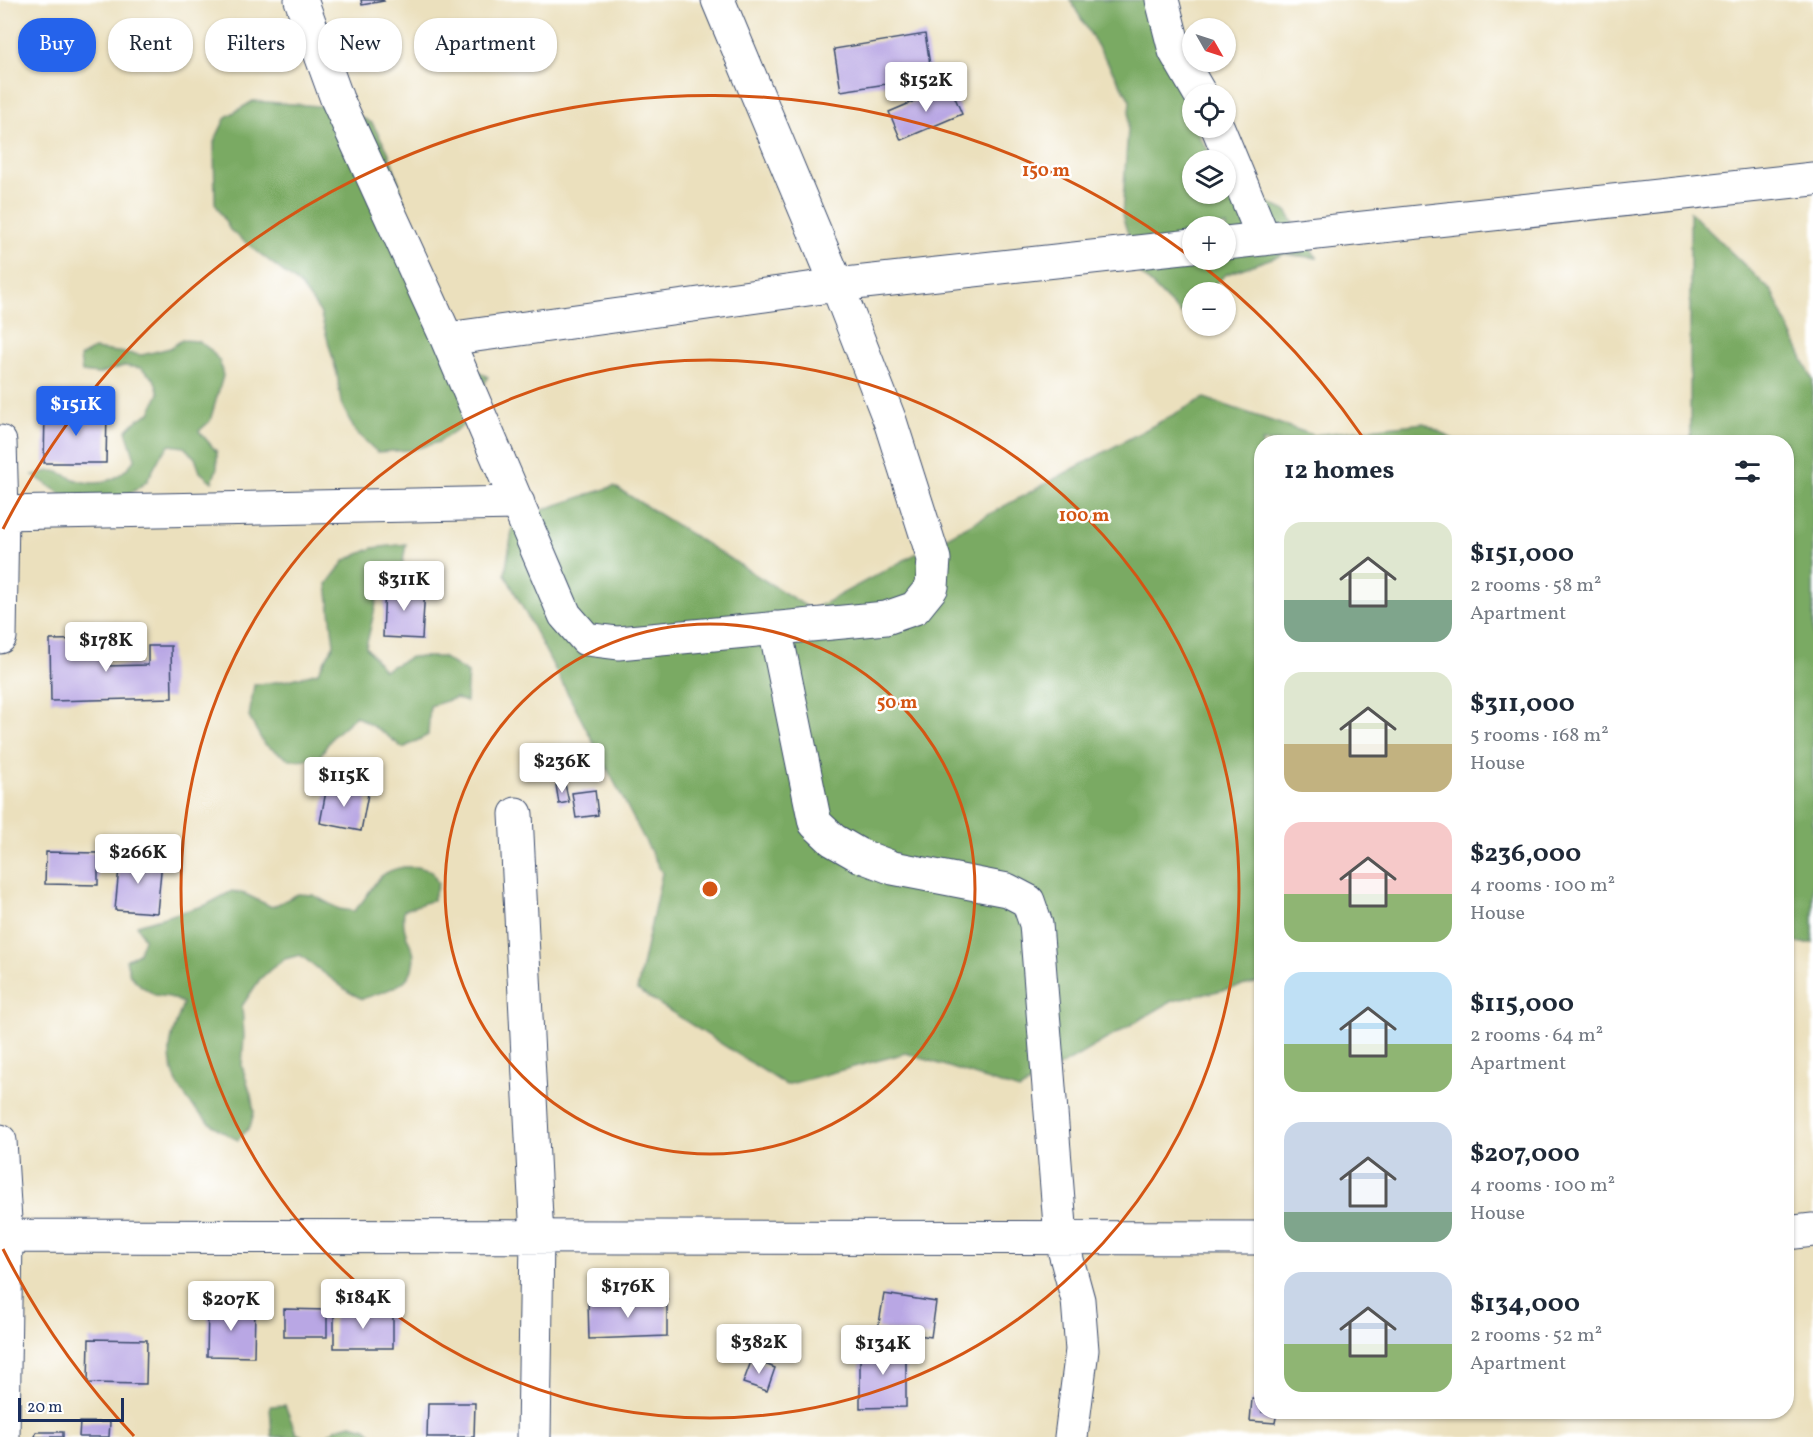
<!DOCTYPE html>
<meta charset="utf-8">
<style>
body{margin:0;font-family:Vollkorn,serif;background:#f2f2f3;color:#1f2937;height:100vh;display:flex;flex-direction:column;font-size:22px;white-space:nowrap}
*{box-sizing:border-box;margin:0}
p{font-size:20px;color:#747a83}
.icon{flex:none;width:33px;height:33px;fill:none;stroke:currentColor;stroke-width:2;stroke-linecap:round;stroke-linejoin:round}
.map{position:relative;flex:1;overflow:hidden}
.details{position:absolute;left:1254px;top:435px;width:540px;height:984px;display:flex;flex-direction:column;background:#fff;border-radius:24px;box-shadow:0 2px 4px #0004}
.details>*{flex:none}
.guide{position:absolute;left:18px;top:18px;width:570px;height:54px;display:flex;gap:12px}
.needle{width:39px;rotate:129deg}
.buttons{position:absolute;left:1182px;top:18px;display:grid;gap:12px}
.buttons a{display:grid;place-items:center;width:54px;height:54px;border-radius:50%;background:#fff;box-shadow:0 2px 4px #0004;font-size:30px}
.scale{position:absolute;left:18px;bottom:15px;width:106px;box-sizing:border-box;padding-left:6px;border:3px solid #1b2f5e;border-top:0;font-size:16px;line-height:21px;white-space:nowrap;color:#1b2f5e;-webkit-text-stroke:4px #fff;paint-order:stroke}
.price{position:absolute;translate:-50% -51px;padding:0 14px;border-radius:6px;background:#fff;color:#222;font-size:20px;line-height:39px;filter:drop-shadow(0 2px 3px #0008)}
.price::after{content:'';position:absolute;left:50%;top:36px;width:18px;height:14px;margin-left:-9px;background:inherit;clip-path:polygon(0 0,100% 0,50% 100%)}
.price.selected{background:#2563eb;color:#fff}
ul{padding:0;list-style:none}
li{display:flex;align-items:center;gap:18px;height:150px;padding:0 30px}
li span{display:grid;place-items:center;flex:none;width:168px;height:120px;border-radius:18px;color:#555}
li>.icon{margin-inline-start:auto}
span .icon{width:72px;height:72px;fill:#fffc;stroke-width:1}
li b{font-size:26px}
h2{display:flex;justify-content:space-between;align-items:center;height:72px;padding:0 30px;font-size:26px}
.tag{padding:0 21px;border-radius:24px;background:#fff;box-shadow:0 2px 4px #0004;font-size:21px;line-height:54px}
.tag.selected{background:#2563eb;color:#fff}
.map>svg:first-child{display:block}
.forest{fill:#7aaa64;stroke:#4a6c61;stroke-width:1.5;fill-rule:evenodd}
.building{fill:#b9a7e4}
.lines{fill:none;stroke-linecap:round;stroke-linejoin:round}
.minor-casing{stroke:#3a4a6c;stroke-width:35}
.minor{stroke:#fff;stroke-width:33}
.ring{fill:none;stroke:#d45514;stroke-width:3}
.centre{fill:#d45514;stroke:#fff;stroke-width:3}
.ring-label{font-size:18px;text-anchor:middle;font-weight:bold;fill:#d45514;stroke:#fff;stroke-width:5;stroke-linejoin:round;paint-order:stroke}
</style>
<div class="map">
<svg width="1813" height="1437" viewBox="0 0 1813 1437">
<rect width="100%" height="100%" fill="#fff"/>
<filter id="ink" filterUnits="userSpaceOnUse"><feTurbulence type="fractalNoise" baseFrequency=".0167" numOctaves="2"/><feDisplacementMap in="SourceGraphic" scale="12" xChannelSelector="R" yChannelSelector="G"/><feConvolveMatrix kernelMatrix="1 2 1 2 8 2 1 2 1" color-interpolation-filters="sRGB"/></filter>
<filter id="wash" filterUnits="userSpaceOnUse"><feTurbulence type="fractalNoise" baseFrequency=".008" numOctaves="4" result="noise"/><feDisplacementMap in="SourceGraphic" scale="24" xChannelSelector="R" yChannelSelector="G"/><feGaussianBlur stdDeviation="1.35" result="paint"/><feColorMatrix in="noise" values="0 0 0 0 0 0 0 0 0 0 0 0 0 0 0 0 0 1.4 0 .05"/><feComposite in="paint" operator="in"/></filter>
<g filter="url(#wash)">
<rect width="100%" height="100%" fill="#ebe0bd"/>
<!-- forest -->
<path class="forest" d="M1070,0h90l32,94v34h6l1,9 16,23h-23v34h34v-18l7,10 53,25 31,47 -33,-4 -57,20 -22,18h-13v11l-11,11 -41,-41 -18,-58 8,-115zM1192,226h34v34h-34z
M253,101l91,7 28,15 16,28 12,35 12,62 51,114 25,15 -23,47 -26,18 -28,8 -34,2 -22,-21 -14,-28 -4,-29 -17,-62 -19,-26 -71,-56 -15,-27 -1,-61 12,-25z
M1690,212l82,80 41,89v562h-26l-1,-501h-96z
M182,340l16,1 13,9 9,12 3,14 -13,45 -11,10 18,21v16l-5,14 -12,-10 -5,-14 -11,-11 -14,-2 -9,10 -14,26 -13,10 -13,6 -45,-1 -15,-2 -28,-19c6,-1 13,-4 19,-4 6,-1 15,5 22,8 25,10 46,1 61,-20l-9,-28 11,-11 13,-7 9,-20 -5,-14 -13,-11 -17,-2 -26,8 -16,-2 -2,-15 14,-8 48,6 28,-7z
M1204,398l109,37 111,-12 34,19h-196l-1,540 -89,19 -153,89 -113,-37 -120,32 -149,-95 25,-117 -157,-299 9,-55 100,-33 198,124z
M406,544l-5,29 -22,18 -13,56 18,23 27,-13h31l26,16 -2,29 -10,-4 -26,8 -2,29 -25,13 -22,-17 -25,-15 -23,20 -15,23 -28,1 -26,-16 -15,-27 5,-32 35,-5 29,-8 16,-27 -7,-61 18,-24 28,-12z
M404,867h13l15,4 6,13 -5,16 -29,10c-2,19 2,24 9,41 1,4 1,9 0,13 -1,23 -33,28 -51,35l-13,-7 -49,-37 -15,4 -14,10 -11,10 -18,27 2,30 -2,30 9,29 3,17 -4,15 -12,13c-34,-15 -70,-52 -68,-92 1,-15 9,-31 13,-45l-13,-6 -15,-2 -14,-9 -11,-11 -4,-15 13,-7 5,-14 -7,-14 69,-20 26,-14 13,3 27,13 26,-13 15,1 26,14 15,2c21,-20 18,-39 50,-44z
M285,1405l11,28 8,4h-32l-2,-31z
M351,1424l15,4 8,9h-49l12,-9z"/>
<g id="blocks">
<!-- building -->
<path class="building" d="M361,0h22l1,1 -22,4z
M925,34l7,43 -91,14 -7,-42z
M950,86l12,28 -61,26 -12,-28z
M45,411h62l-1,52h-62z
M385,585l40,2 -3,52 -39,-2z
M105,639v27l43,-1v-19h23l1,52 -121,3 -1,-61z
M565,784l4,18 -10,2 -3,-19z
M327,786l41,8 -7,37 -41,-8z
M595,790l3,25 -22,3 -4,-25z
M46,852l52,1v32l-53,-1z
M120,857l42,4 -5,52 -42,-3z
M884,1294l52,8 -5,35 -53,-8z
M667,1299v37l-78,3 -1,-38z
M208,1308l47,1 -1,48 -47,-1z
M284,1309l43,1v27h-43z
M334,1312l59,1v35h-59z
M89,1339l58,1 -1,44 -58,-1z
M860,1345h46v62l-46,1z
M752,1359l23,9 -8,23 -24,-8z
M1252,1399l10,1v12h15l-2,11 -25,-2z
M428,1403h47l-1,34h-47z
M80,1422h30l-1,15h-30z
M36,1432h27v5h-28z"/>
</g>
</g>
<g filter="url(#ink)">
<use href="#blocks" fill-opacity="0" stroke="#3a4a6c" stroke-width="1.5"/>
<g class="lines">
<!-- minor casing -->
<g class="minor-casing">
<path id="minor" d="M301,0l36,99 110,240 118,276 21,24 32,4 268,-25 29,-10 17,-21 2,-28 -44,-138 -53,-136 -119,-285
M1162,0l13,51 25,43
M1218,128l46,111
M1226,243l587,-64
M447,339l390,-54 355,-39
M0,442l2,71 -2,124
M0,513l518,-10
M775,628l40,195 18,17 26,15 34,13 114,22 21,11 8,23 25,314 17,62 4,50 -11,87
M516,814l21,424 -3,199
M0,1141l6,95 -3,201
M1786,1233l27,-3
M0,1236l1262,2"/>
</g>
<!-- minor -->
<use href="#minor" class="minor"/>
</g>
</g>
<!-- distance rings -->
<g class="ring">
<circle cx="710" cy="889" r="265"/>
<circle cx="710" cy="889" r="529"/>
<path d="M134 1436A794 794 0 0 1 3 1249M3 529A794 794 0 0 1 1188 255M1199 263A794 794 0 0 1 1364 439"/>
</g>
<circle cx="710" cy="889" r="9" class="centre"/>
<g class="ring-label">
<text x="1046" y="176">150 m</text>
<text x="1084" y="521">100 m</text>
<text x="897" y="708">50 m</text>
</g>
</svg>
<div class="buttons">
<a><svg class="needle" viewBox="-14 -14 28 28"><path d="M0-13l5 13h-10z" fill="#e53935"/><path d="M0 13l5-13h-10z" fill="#747a83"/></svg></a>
<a><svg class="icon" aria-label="locate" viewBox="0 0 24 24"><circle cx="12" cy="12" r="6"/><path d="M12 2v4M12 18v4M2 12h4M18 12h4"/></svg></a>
<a><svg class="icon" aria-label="layers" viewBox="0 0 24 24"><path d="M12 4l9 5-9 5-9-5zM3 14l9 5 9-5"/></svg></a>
<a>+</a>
<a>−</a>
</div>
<div class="scale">20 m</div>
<b class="price" style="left:926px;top:113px">$152K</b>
<b class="price selected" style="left:76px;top:437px">$151K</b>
<b class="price" style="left:404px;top:612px">$311K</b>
<b class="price" style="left:106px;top:673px">$178K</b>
<b class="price" style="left:562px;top:794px">$236K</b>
<b class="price" style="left:344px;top:808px">$115K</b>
<b class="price" style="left:138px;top:885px">$266K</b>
<b class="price" style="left:628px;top:1319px">$176K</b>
<b class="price" style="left:363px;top:1330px">$184K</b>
<b class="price" style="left:231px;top:1332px">$207K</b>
<b class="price" style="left:759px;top:1375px">$382K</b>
<b class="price" style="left:883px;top:1376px">$134K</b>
<div class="guide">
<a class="tag selected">Buy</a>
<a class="tag">Rent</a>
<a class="tag">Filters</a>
<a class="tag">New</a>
<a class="tag">Apartment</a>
</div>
<section class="details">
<h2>12 homes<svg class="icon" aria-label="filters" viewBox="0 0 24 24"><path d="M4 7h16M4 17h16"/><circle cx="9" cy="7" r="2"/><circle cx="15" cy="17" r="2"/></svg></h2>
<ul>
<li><span style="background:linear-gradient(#dfe7d0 65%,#7fa58c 0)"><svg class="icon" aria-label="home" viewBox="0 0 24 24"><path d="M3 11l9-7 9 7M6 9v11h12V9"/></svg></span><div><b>$151,000</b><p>2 rooms · 58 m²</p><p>Apartment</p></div></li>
<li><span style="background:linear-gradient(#dfe7d0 60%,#c2b280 0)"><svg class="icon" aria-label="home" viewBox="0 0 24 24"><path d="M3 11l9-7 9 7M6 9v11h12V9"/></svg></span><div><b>$311,000</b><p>5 rooms · 168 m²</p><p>House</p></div></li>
<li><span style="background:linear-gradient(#f6c9c9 60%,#8fb573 0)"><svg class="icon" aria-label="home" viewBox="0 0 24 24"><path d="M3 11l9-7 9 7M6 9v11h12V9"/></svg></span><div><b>$236,000</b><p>4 rooms · 100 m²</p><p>House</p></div></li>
<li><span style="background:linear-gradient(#bfe0f5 60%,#8fb573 0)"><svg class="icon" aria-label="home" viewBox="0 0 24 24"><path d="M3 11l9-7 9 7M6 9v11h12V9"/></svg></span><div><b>$115,000</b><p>2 rooms · 64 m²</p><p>Apartment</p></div></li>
<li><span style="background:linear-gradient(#c9d6e8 75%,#7fa58c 0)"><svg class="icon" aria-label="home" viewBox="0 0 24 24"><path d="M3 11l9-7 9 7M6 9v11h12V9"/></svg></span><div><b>$207,000</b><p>4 rooms · 100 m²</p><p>House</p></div></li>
<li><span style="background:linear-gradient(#c9d6e8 60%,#8fb573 0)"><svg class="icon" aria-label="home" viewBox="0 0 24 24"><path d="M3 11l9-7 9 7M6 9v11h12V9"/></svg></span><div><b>$134,000</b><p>2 rooms · 52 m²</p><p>Apartment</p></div></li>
</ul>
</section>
</div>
